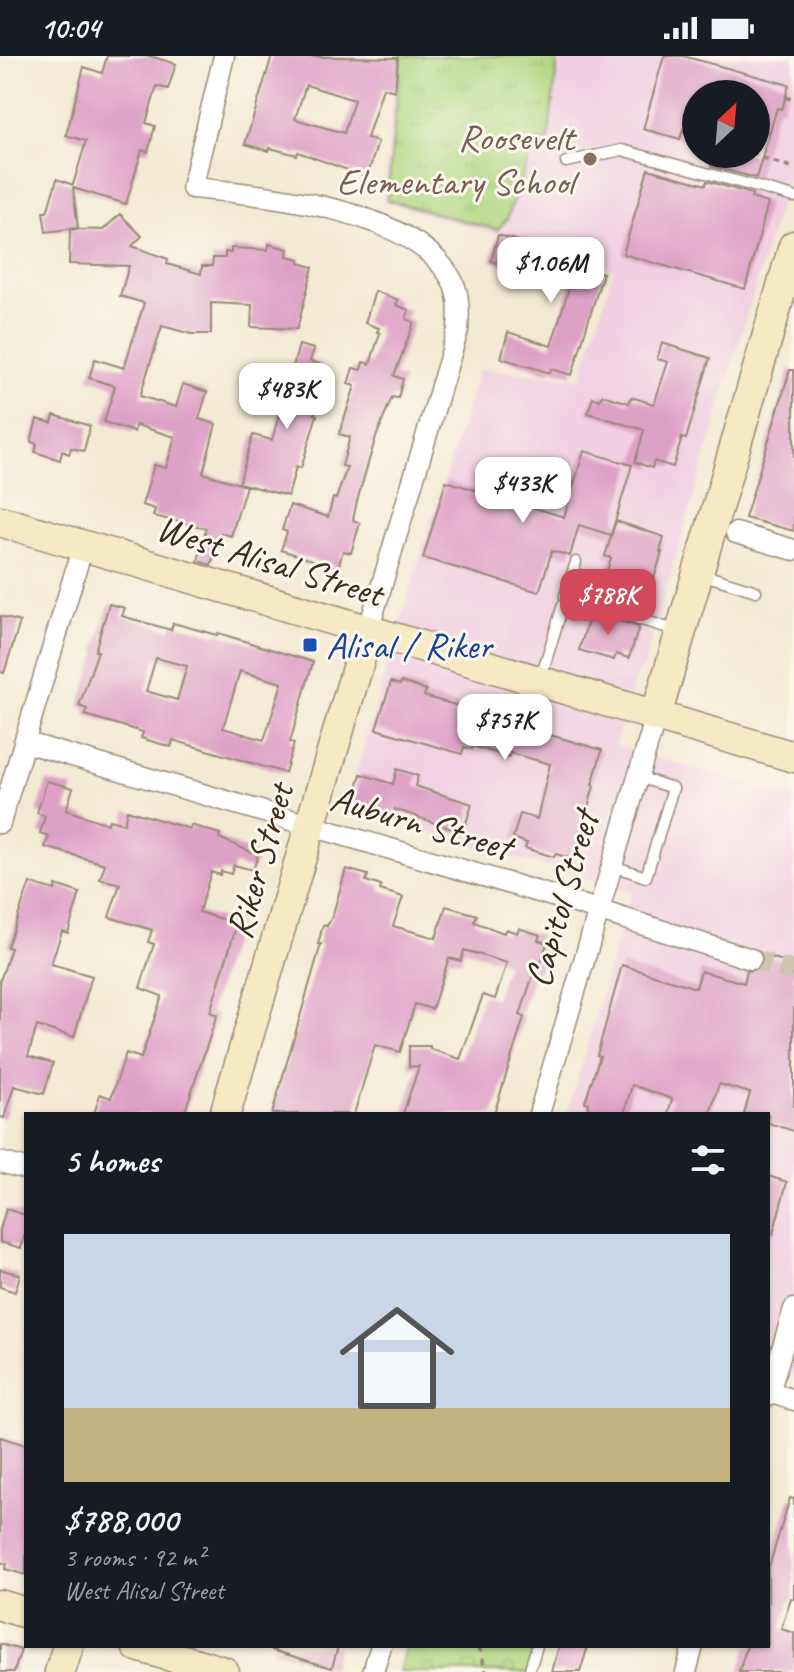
<!DOCTYPE html>
<meta charset="utf-8">
<style>
body{margin:0;font-family:Caveat,sans-serif;background:#20242c;color:#f1f3f6;height:100vh;display:flex;flex-direction:column;font-size:30px;white-space:nowrap}
*{box-sizing:border-box;margin:0}
p{font-size:26px;color:#9ea1a6}
.icon{flex:none;width:44px;height:44px;fill:none;stroke:currentColor;stroke-width:2;stroke-linecap:round;stroke-linejoin:round}
.map{position:relative;flex:1;overflow:hidden}
.side{position:absolute;left:24px;top:1056px;width:746px;height:536px;display:flex;flex-direction:column;background:#171b24;border-radius:0px;box-shadow:0 2px 6px #0004}
.side>*{flex:none}
.needle{width:52px;rotate:26deg}
.controls{position:absolute;left:682px;top:24px;display:grid;gap:16px}
.controls a{display:grid;place-items:center;width:88px;height:88px;border-radius:50%;background:#171b24;box-shadow:0 2px 6px #0004;font-size:40px}
.price{position:absolute;translate:-50% -68px;padding:0 18px;border-radius:16px;background:#fff;color:#222;font-size:26px;line-height:52px;filter:drop-shadow(0 2px 4px #0008)}
.price::after{content:'';position:absolute;left:50%;top:48px;width:24px;height:18px;margin-left:-12px;background:inherit;clip-path:polygon(0 0,100% 0,50% 100%)}
.price.on{background:#d1495b;color:#fff}
ul{padding:0;list-style:none}
li{display:grid;align-content:center;gap:16px;height:424px;padding:0 40px}
li+li{border-top:2px solid #363941}
li span{display:grid;place-items:center;height:248px;border-radius:0px;color:#555}
li>.icon{margin-inline-start:auto}
span .icon{width:144px;height:144px;fill:#fffc;stroke-width:1}
li b{font-size:34px}
h2{display:flex;justify-content:space-between;align-items:center;height:96px;padding:0 40px;font-size:34px}
.status{display:flex;justify-content:space-between;align-items:center;height:56px;padding:0 40px;background:#171b24;direction:ltr}
.status svg{height:22px;fill:currentColor}
.map>svg:first-child{display:block}
.built{fill:#f2cfe2;fill-rule:evenodd}
.grass{fill:url(#grass-tufts);stroke:#768050;stroke-width:2}
.park{fill:url(#park-crowns);stroke:#768050;stroke-width:2}
.building{fill:#dea1c6;fill-rule:evenodd}
.lines{fill:none;stroke-linecap:round;stroke-linejoin:round}
.street-tunnel{stroke:#cec4af;stroke-width:20;stroke-dasharray:20 10;stroke-linecap:butt}
.lane-casing{stroke:#978a78;stroke-width:13}
.street-casing{stroke:#978a78;stroke-width:23}
.secondary-casing{stroke:#978a78;stroke-width:33}
.path{stroke:#978a78;stroke-width:4;stroke-dasharray:6 6;stroke-linecap:butt}
.lane{stroke:#fff;stroke-width:10}
.street{stroke:#fff;stroke-width:20}
.secondary{stroke:#f6e9c3;stroke-width:30}
.education-dot{fill:#8d6e63;stroke:#fbf7ec;stroke-width:3}
.transit-dot{fill:#1a4fb4;stroke:#fbf7ec;stroke-width:3}
.labels{text-anchor:middle;stroke-width:6;stroke-linejoin:round;paint-order:stroke}
.education-label{font-size:38px;fill:#785e54;stroke:#fbf7ec;text-anchor:end}
.street-label{font-size:38px;fill:#3b2a1e;stroke:#fbf7ec}
.transit-label{font-size:38px;fill:#164399;stroke:#fbf7ec;text-anchor:start}
</style>
<div class="status"><b>10:04</b><svg viewBox="0 0 49 12"><path d="M0 12V9h3v3zM5 12V6h3v6zM10 12V3h3v9zM15 12V0h3v12zM26 1h20v11H26zM47 4h2v5h-2z"/></svg></div>
<div class="map">
<svg width="794" height="1616" viewBox="0 0 794 1616">
<defs>
<pattern id="grass-tufts" width="24" height="20" patternUnits="userSpaceOnUse" patternTransform="scale(2)"><rect width="24" height="20" fill="#b0d781"/><path d="M3 7l-1-3M5 7V3M7 7l1-3M15 17l-1-3M17 17v-4M19 17l1-3" fill="none" stroke="#98b96f"/></pattern>
<pattern id="park-crowns" width="20" height="18" patternUnits="userSpaceOnUse" patternTransform="scale(2)"><rect width="20" height="18" fill="#b0d781"/><path d="M2 6a3 3 0 1 1 6 0M12 15a3 3 0 1 1 6 0" fill="none" stroke="#98b96f"/></pattern>
</defs>
<rect width="100%" height="100%" fill="#fbf7ec"/>
<filter id="ink" filterUnits="userSpaceOnUse"><feTurbulence type="fractalNoise" baseFrequency=".0125" numOctaves="2"/><feDisplacementMap in="SourceGraphic" scale="16" xChannelSelector="R" yChannelSelector="G"/><feConvolveMatrix kernelMatrix="1 2 1 2 8 2 1 2 1" color-interpolation-filters="sRGB"/></filter>
<filter id="wash" filterUnits="userSpaceOnUse"><feTurbulence type="fractalNoise" baseFrequency=".006" numOctaves="4" result="noise"/><feDisplacementMap in="SourceGraphic" scale="32" xChannelSelector="R" yChannelSelector="G"/><feGaussianBlur stdDeviation="1.8" result="paint"/><feColorMatrix in="noise" values="0 0 0 0 0 0 0 0 0 0 0 0 0 0 0 0 0 1.4 0 .05"/><feComposite in="paint" operator="in"/></filter>
<g filter="url(#wash)">
<rect width="100%" height="100%" fill="#f3ead3"/>
<!-- built -->
<path class="built" d="M398,0h396v98l-150,512 -6,5 -23,74 179,54v576l-26,-11v-250h-201l64,-221 -285,-86 63,-214 70,-224 102,9 33,-109 -231,-68zM696,38h60v60h-60z"/>
<!-- grass -->
<path class="grass" d="M401,0h157l-10,86 -13,-1 -28,78 -10,11 -110,-30z"/>
<!-- park -->
<path class="park" d="M406,1590h131l-8,26h-130z"/>
<g id="blocks">
<!-- building -->
<path class="building" d="M107,0h43l26,8 -8,25 -11,-3 -11,37 9,3 -7,26 -6,-2 -16,54 -53,-16 5,40 -32,4 -3,-20h4l10,-33 16,6 13,-44 -20,-6 18,-68 18,6z
M272,0l126,2 -3,33 -12,-3 -16,50 11,4 -11,35 -69,-25 -1,3 -27,-7 -1,3 -24,-7zM306,29l48,15 -10,33 -49,-14z
M664,0h19l106,29 -7,24 -5,-1 -21,70 -45,-12 4,-12h41v-60h-60l-8,34 -4,-1 -4,12 -37,-10z
M648,113l58,16 1,-4 45,13 -1,4 17,5 -23,86 -122,-35z
M120,158l22,22 -10,10 36,13 -1,5 34,10 1,-8h10l1,-8h12v-6l6,1v-5l37,2 1,-6 19,5 -1,7 13,3 -1,4 14,4 -16,62 -46,-2 1,-22 -41,-2v31h-20l-29,-8 -22,70 36,11 7,-23 24,8 -8,27 17,5 -13,49 43,13 -15,50 -10,-3 -10,32 -13,-4 8,-33 -53,-12 2,-7 -13,-4 12,-40 12,3 9,-31 -39,-12 -2,7 -30,-10 11,-36 -26,-8 6,-19 29,9 20,-65 -24,-7 9,-30 -60,-2 1,-35 33,1z
M498,179l86,25 -2,6 21,7 -31,102 -21,-6 -1,4 -49,-15 7,-26 43,14 19,-61 -79,-24z
M375,235l23,9 -2,5 13,5 -3,9 8,3 -20,54 9,3 -5,19 -6,-1 -17,43 -18,61 -4,19 7,3 -9,30 -8,-2 -5,17 -57,-18 6,-18 -5,-2 8,-25 38,12 5,-19 3,1 11,-32 -5,-1 8,-29 -11,-3 16,-48 -7,-2 5,-16 8,2 2,-8 7,2 10,-31 -3,-1 2,-4 -14,-5z
M662,287l48,15 -24,81 -4,-1 -9,29 -19,-6 -2,7 -17,-6 9,-32 -56,-17 5,-16 7,3 2,-5 27,8 2,-6 23,7 14,-42 -11,-3z
M299,289l15,4 -4,12 12,4 -6,18 6,2 -8,29 3,1 -16,53 -5,-1 -8,29 -49,-13 14,-48 19,5z
M790,314h4v161l-49,-13z
M54,359l36,11 -6,25 -13,-3 -2,6 -7,-3 -2,9 -25,-8 2,-8 -6,-2 6,-23 15,4z
M584,395l48,14 -21,70 -32,-10 -9,31 -18,-5 -13,41 -116,-34 23,-77 118,36z
M616,465l48,16 -4,15h2l-18,60 -46,-14 13,-40 -6,-2z
M109,548l16,4 -3,8 49,14 2,-7 44,12 1,-2 95,29 -23,80 4,1 -9,30 -112,-33 -2,7 -30,-9 2,-6 -58,-17 2,-6 -8,-3 19,-55h-3zM156,602l31,8 -10,34 -31,-9zM240,615l42,12 -18,57 -41,-12z
M591,556l48,15 -10,31 -13,-4 -2,6 -35,-10z
M0,560l20,6 -16,51 -4,-1z
M391,626l9,3 1,-3 25,8 -2,6 52,15 -3,9 58,17 2,-7 69,20 -10,35 2,1 -21,73 -17,-5 -2,3 -29,-9 2,-5 -14,-5 7,-24 17,5 13,-55 -40,-11 -1,4 -36,-11 -1,3 -8,-2 -2,7 -86,-25z
M397,713l21,7 -3,10 57,18 -9,29 -68,-24 -2,8 -41,-13 9,-30 32,10z
M47,725l26,7 -7,22 42,14 1,-4 15,4 3,-14 63,19 1,-4 29,9 -1,4 39,17 -5,15 -19,-5 -3,9 -10,-3 -1,4 -9,-3 -12,40 38,12 -27,88 7,3 -33,99h-90l6,-20 11,4 15,-45 15,5 21,-62 -22,-8 14,-44 -6,-2 4,-12 -43,-13 11,-33 -20,-5 5,-15 -60,-17 4,-11 -9,-3 5,-17 -8,-3z
M346,813l22,6 -2,6 15,5 -1,4 23,7 -10,29 43,12 10,-32 31,9 -3,7 30,11 2,-4 11,4 2,-5 21,7 -2,5 9,3 -9,30 -4,-1 -14,43 4,2 -30,97h-91l16,-48 -10,1v-21h21v3l30,10 23,-64 12,4 12,-36 -43,-13 -3,11 -12,-3 -17,51 -17,-5 -15,48 -25,-7 -21,69h-82l49,-170h-3l5,-19 4,1 5,-9z
M30,827l25,7 1,-5 24,8 -12,40 -6,-2 -11,33 41,12 -18,61 -37,-11 -9,30 25,7 -9,31 -30,-8 -10,32 -4,-1v-136l11,-33 -4,-1z
M763,899l31,9v167l-26,-8v-9h-24l6,-21 -31,-9 -9,30h-42l4,-15 -40,-14 -8,29h-18l-18,-5 1,-6 -4,-1 15,-46 -3,-1 25,-90 74,23 5,-17 43,12 3,-12 13,-3z
M768,1120l19,6 -14,52 -5,-1z
M6,1153l20,6v15l-5,18 -21,-6v-12z
M0,1213l20,6 -5,17 -15,-5z
M0,1381l26,8v130l-21,-6 2,-5 -7,-2z
M790,1442l4,1v100l-3,-1 -10,31 13,4v39h-55l8,-26h21v-76z
M0,1588l21,6 -7,22h-14z
M273,1590h65l-6,22 -60,-18z
M559,1590h29l-8,26h-28z"/>
</g>
</g>
<g filter="url(#ink)">
<use href="#blocks" fill-opacity="0" stroke="#978a78" stroke-width="2"/>
<g class="lines">
<!-- street-tunnel -->
<path class="street-tunnel" d="M751,903l43,12"/>
<!-- lane casing -->
<g class="lane-casing">
<path id="lane" d="M566,106l56,-12 172,47
M576,506l-11,34 113,35
M701,518l55,17
M540,624l23,-75
M613,810l33,11 27,-89 -35,-11
M529,1616l8,-26"/>
</g>
<!-- street casing -->
<g class="street-casing">
<path id="street" d="M224,0l-32,132c74,7 223,20 261,94 7,15 6,32 5,48l-90,301
M736,477l58,17
M24,686l545,159 182,58
M0,767l83,-277
M539,1058l117,-398
M0,1106l26,7
M768,1336l26,8
M768,1340l26,-87
M373,1616l8,-26
M686,1616l7,-26"/>
</g>
<!-- secondary casing -->
<g class="secondary-casing">
<path id="secondary" d="M0,465l794,236
M656,660l138,-470
M225,1058l143,-483
M0,1549l26,8
M137,1590l87,26
M60,1616l8,-26"/>
</g>
<!-- path -->
<path class="path" d="M785,41l9,3
M762,102l32,10
M479,1590l7,26"/>
<!-- lane -->
<use href="#lane" class="lane"/>
<!-- street -->
<use href="#street" class="street"/>
<!-- secondary -->
<use href="#secondary" class="secondary"/>
</g>
</g>
<!-- markers -->
<circle class="education-dot" cx="590" cy="103" r="8"/>
<rect class="transit-dot" x="302" y="581" width="16" height="16" rx="4"/>
<g class="labels">
<!-- education labels -->
<g class="education-label">
<text x="574" y="94">Roosevelt<tspan x="574" dy="44">Elementary School</tspan></text>
</g>
<!-- street labels -->
<g class="street-label">
<text transform="translate(270 504) rotate(17)" y="13">West Alisal Street</text>
<text transform="translate(421 766) rotate(16)" y="13">Auburn Street</text>
<text transform="translate(259 805) rotate(-74)" y="13">Riker Street</text>
<text transform="translate(561 843) rotate(-74)" y="13">Capitol Street</text>
</g>
<!-- transit labels -->
<g class="transit-label">
<text x="326" y="602">Alisal / Riker</text>
</g>
</g>
</svg>
<div class="controls">
<a><svg class="needle" viewBox="-14 -14 28 28"><path d="M0-13l5 13h-10z" fill="#e53935"/><path d="M0 13l5-13h-10z" fill="#9ea1a6"/></svg></a>
</div>
<b class="price" style="left:551px;top:249px">$1.06M</b>
<b class="price" style="left:287px;top:375px">$483K</b>
<b class="price" style="left:523px;top:469px">$433K</b>
<b class="price on" style="left:608px;top:581px">$788K</b>
<b class="price" style="left:505px;top:706px">$757K</b>
<section class="side">
<h2>5 homes<svg class="icon" aria-label="filters" viewBox="0 0 24 24"><path d="M4 7h16M4 17h16"/><circle cx="9" cy="7" r="2"/><circle cx="15" cy="17" r="2"/></svg></h2>
<ul>
<li><span style="background:linear-gradient(#c9d6e8 70%,#c2b280 0)"><svg class="icon" aria-label="home" viewBox="0 0 24 24"><path d="M3 11l9-7 9 7M6 9v11h12V9"/></svg></span><div><b>$788,000</b><p>3 rooms · 92 m²</p><p>West Alisal Street</p></div></li>
</ul>
</section>
</div>
